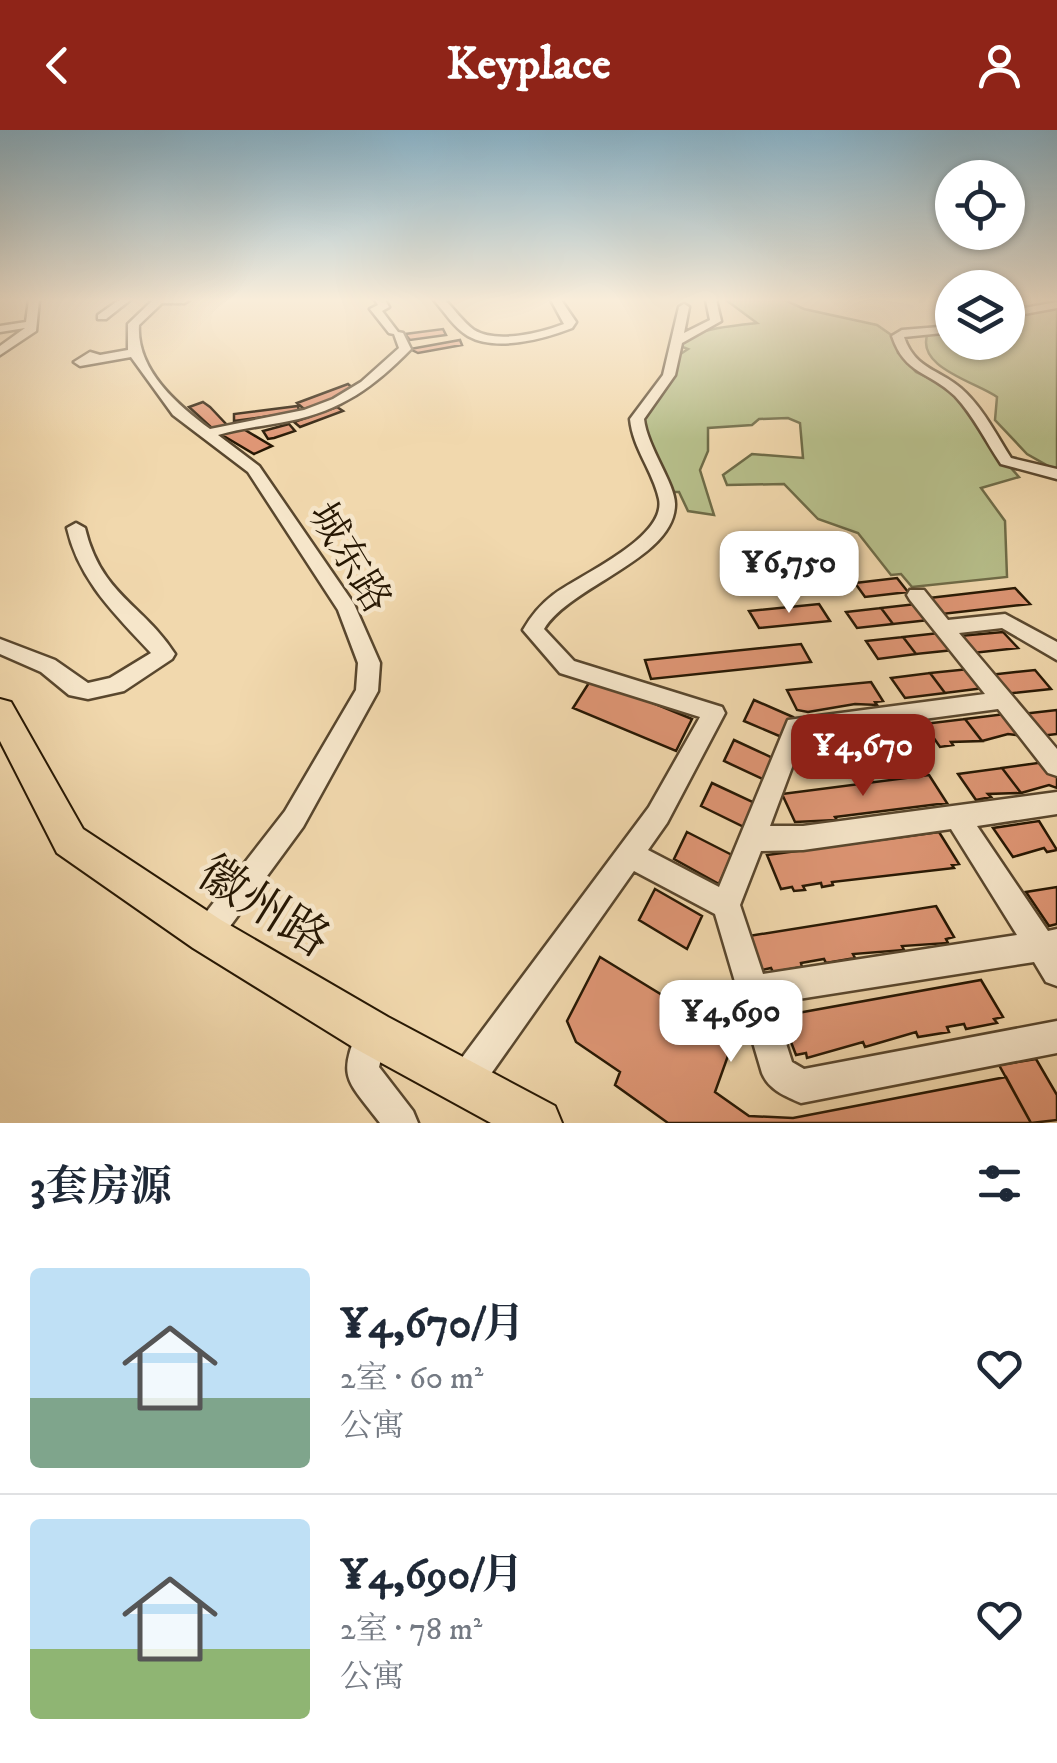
<!DOCTYPE html>
<html lang="zh">
<meta charset="utf-8">
<style>
body{margin:0;font-family:"IM FELL DW Pica","Noto Serif SC",serif;background:#f6f6f7;color:#1f2937;height:100vh;display:flex;flex-direction:column;font-size:38px;white-space:nowrap}
*{box-sizing:border-box;margin:0}
p{font-size:32px;color:#747a83}
.icon{flex:none;width:55px;height:55px;fill:none;stroke:currentColor;stroke-width:2;stroke-linecap:round;stroke-linejoin:round}
.map{position:relative;height:993px;overflow:hidden}
.sheet{display:flex;flex-direction:column;background:#fff;flex:1}
.sheet>*{flex:none}
.buttons{position:absolute;left:935px;top:30px;display:grid;gap:20px}
.buttons a{display:grid;place-items:center;width:90px;height:90px;border-radius:50%;background:#fff;box-shadow:0 2px 8px #0004;font-size:50px}
.price{position:absolute;translate:-50% -85px;padding:0 22px;border-radius:20px;background:#fff;color:#222;font-size:32px;line-height:65px;filter:drop-shadow(0 2px 5px #0008)}
.price::after{content:'';position:absolute;left:50%;top:60px;width:30px;height:22px;margin-left:-15px;background:inherit;clip-path:polygon(0 0,100% 0,50% 100%)}
.price.current{background:#8f2418;color:#fff}
ul{padding:0;list-style:none}
li{display:flex;align-items:center;gap:30px;height:250px;padding:0 30px}
li+li{border-top:2px solid #e0e1e3}
li span{display:grid;place-items:center;flex:none;width:280px;height:200px;border-radius:10px;color:#555}
li>.icon{margin-inline-start:auto}
span .icon{width:120px;height:120px;fill:#fffc;stroke-width:1}
li b{font-size:42px}
h2{display:flex;justify-content:space-between;align-items:center;height:120px;padding:0 30px;font-size:42px}
header{display:flex;justify-content:space-between;align-items:center;height:130px;padding:0 30px;background:#8f2418;color:#fff;font-size:45px;font-weight:700}
.map>svg:first-child{display:block}
.green{fill:#b7bf8b;stroke:#6e6b47;stroke-width:2.5}
.building{fill:#df9675;stroke:#261703;stroke-width:2.5}
.lines{fill:none;stroke-linecap:round;stroke-linejoin:round}
.minor-casing{stroke:#59472e;stroke-width:5}
.major-casing{stroke:#261703;stroke-width:4}
.minor{fill:#f6e6ca;fill-rule:evenodd}
.major{fill:#f1d8ad;fill-rule:evenodd}
.labels{text-anchor:middle;stroke-width:9;stroke-linejoin:round;paint-order:stroke}
.street-label{font-size:40px;fill:#261703;stroke:#f6e6ca}
.near-street-label{font-size:48px;fill:#261703;stroke:#f6e6ca}
</style>
<header><svg class="icon" aria-label="back" viewBox="0 0 24 24"><path d="M15 5l-7 7 7 7"/></svg>Keyplace<svg class="icon" aria-label="person" viewBox="0 0 24 24"><circle cx="12" cy="8" r="4"/><path d="M4 21q1-7 8-7t8 7"/></svg></header>
<div class="map">
<svg width="1057" height="993" viewBox="0 0 1057 993">
<rect width="100%" height="100%" fill="#f1d8ad"/>
<filter id="stains"><feTurbulence type="fractalNoise" baseFrequency=".002" numOctaves="4"/><feColorMatrix values="0 0 0 0 .2 0 0 0 0 .09 0 0 0 0 .02 0 0 0 .5 -.17"/></filter>
<radialGradient id="worn" r=".72"><stop offset=".6" stop-color="#630" stop-opacity="0"/><stop offset="1" stop-color="#630" stop-opacity=".3"/></radialGradient>
<!-- green -->
<path class="green" d="M726,170h59l19,9 73,16 20,14 1,14 18,19 35,17 31,37 5,15 32,36 -38,11 24,33 2,56 -95,10 -11,-13 -10,1 -33,-42 -40,-14 -34,-35 -57,1 -4,-10 29,-21 51,4 -3,-35 -12,-5 -29,1 -7,6 -44,3v23l-8,19 14,45 -26,-4 -9,-19h-8l-27,-52 -1,-24 28,-37 8,-24 9,-6 -8,-3v-6c27,-12 48,-14 77,-17z
M1057,176v165l-30,-17 -32,-34 2,-23c-21,-15 -83,-30 -69,-64l24,-2v11h56v-26z"/>
<!-- building -->
<path class="building" d="M443,199l3,6 -36,5 -5,-6z
M460,210l2,5 -44,8 -8,-4z
M348,254l7,6 -41,16 -10,3 -7,-6z
M203,272l7,5 18,19 -14,4 -25,-23z
M298,276l1,6 -65,9v-7z
M337,277l6,4 -43,16 -6,-5z
M289,294l6,7 -21,7 -6,1 -5,-8z
M240,297l32,19 -18,8 -32,-19z
M897,448l11,14 -43,5 -10,-14z
M1015,458l15,16 -88,10 -13,-16z
M819,474l11,17 -71,7 -10,-17z
M916,474l13,16 -36,4 -12,-16z
M881,478l12,16 -36,4 -11,-16z
M1003,502l15,16 -45,5 -14,-17z
M939,503l15,17 -38,4 -13,-17z
M903,507l13,17 -38,5 -12,-18z
M801,514l10,18 -160,17 -6,-19z
M969,539l15,19 -39,5 -15,-20z
M1035,540l16,19 -47,5 -15,-19z
M930,543l15,20 -40,5 -14,-20z
M592,548l100,41 -16,32 -103,-43z
M871,552l12,19 -8,1 2,3 -22,-1 -47,8 -11,-2 -10,-20z
M754,570l39,17 -9,21 -40,-17z
M1057,580v24l-17,2 -18,-22z
M1005,584l18,22 -15,-2 -26,7 -17,-22z
M965,589l17,22 -31,1 2,3 -13,2 -16,-23z
M901,599l14,22 -8,1 1,3 -53,2 1,3 -20,3 -2,-4 -10,1 -12,-22z
M734,610l41,19 -10,21 -41,-19z
M1045,632l12,15v11l-8,-3 -28,8 -19,-25z
M1002,638l19,25 -33,1 3,3 -15,3 -18,-26z
M929,645l18,28 -112,14 2,3 -42,2 -13,-28z
M712,653l43,20 -11,24 -43,-21z
M1039,691l18,29 -10,2 -3,-4 -31,9 -20,-29z
M687,702l45,23 -13,29 -45,-25z
M939,702l20,32 -7,1 2,3 -122,14 1,3 -11,2 -1,-4 -18,3 2,4 -11,1 -2,-4 -11,2 -14,-34z
M1057,757v37l-8,2 -23,-34z
M655,759l47,27 -15,33 -48,-29z
M936,776l18,31 -8,2 2,4 -46,3 2,4 -51,4 2,4 -29,5 -2,-4 -23,4 1,4 -29,5 -2,-4 -9,2 -13,-34z
M600,827l134,82 -19,53 34,24 44,2 213,-41 25,46h-363l-53,-38 5,-13 -44,-30 -9,-21z
M981,850l22,37 -9,2 3,4 -31,6 -2,-5 -17,3 2,5 -31,5 -2,-5 -51,15 -2,-5 -56,16 -1,-5 -10,2 -15,-39z
M1036,929l21,36v25l-26,3 -32,-58z"/>
<g class="lines">
<!-- minor casing -->
<g class="minor-casing">
<path id="minor" d="M29,170h10l-3,31 -36,24v-9l25,-18 -25,4v-6l26,-4z
M119,170h11l-24,19h-8v-4z
M153,170h36l-5,3h-22l-23,22c-3,44 37,79 71,104l94,-19 29,-11 28,-17 38,-34 -5,-14 -5,-1 -19,-24 8,-4 -3,-5h10l4,7 -7,4 16,21 5,1 8,16c-36,37 -70,62 -122,72 -24,5 -48,7 -71,14l41,31 95,138 26,59 -2,28 -75,136 -86,117 -10,5 -10,-5 -5,-10 5,-10 88,-113 71,-121 2,-27 -20,-53 -90,-138 -75,-57 -42,-58 -51,9 -6,-4 16,-10 10,3 28,-5v-26z
M434,170h11c9,9 18,22 29,30 23,14 66,3 90,-6l-13,-24h10l15,22 -4,6c-28,11 -76,24 -104,8 -14,-8 -24,-25 -34,-36z
M706,170h10l5,21 -39,22 -7,32 -31,44c3,28 32,66 31,86 -1,54 -104,80 -131,124l30,32 148,46 3,6 -58,110 -19,27 71,37 69,-167 197,-26 -75,-94 -3,-5 3,-5h14l24,30 57,-6 52,28v18l-55,-32 -43,5 98,116v27l-9,-3 -50,-64 -194,26 -34,91h33l254,-34v22l-80,12 71,105 9,-2v57l-11,-4 -12,-20 -261,41 19,59 12,7 253,-48v32l-256,50c-16,-7 -32,-13 -39,-30l-47,-159 -81,-43 -158,224 -12,5 -12,-5 -5,-12 5,-12 197,-264 51,-90 -140,-44 -37,-43c8,-14 17,-25 30,-35 26,-20 114,-57 106,-96 -6,-28 -26,-50 -29,-80l33,-44 16,-68 5,-3 5,3 -5,26 26,-13zM951,699l66,106 -254,39 -23,-69 21,-54 42,-1z
M1057,172v6l-49,9v-6z
M952,196v6l-48,5c12,35 39,32 62,56 19,19 31,43 45,65l46,11v10l-56,-15c-15,-22 -27,-48 -46,-68 -26,-25 -50,-21 -63,-60l10,-6z
M76,393l9,5c16,67 58,76 90,126l-3,5 -48,32 -36,8 -19,-4 -28,-23 -41,-18v-15l55,21 33,23 22,-5 41,-25c-35,-38 -72,-72 -84,-125z
M372,887l11,5 5,11 -9,34 34,44 5,12h-38c-35,-46 -43,-44 -19,-101z"/>
</g>
<!-- major casing -->
<g class="major-casing">
<path id="major" d="M0,569l11,3 72,127 138,91 167,97 167,89 7,17h-71l-135,-74 -163,-101 -136,-95 -57,-112z"/>
</g>
<!-- minor -->
<use href="#minor" class="minor"/>
<!-- major -->
<use href="#major" class="major"/>
</g>
<!-- sky -->
<linearGradient id="sky" x2="0" y2="1"><stop stop-color="#89b6ce"/><stop offset="0.55" stop-color="#f9edda"/><stop offset="1" stop-color="#f9edda" stop-opacity="0"/></linearGradient>
<rect width="1057" height="309" fill="url(#sky)"/>
<g class="labels">
<!-- street labels -->
<g class="street-label">
<text transform="translate(351 427) rotate(59)" y="14">城东路</text>
</g>
<!-- near-street labels -->
<g class="near-street-label">
<text transform="translate(265 775) rotate(32)" y="17">徽州路</text>
</g>
</g>
<rect width="100%" height="100%" filter="url(#stains)"/>
<rect width="100%" height="100%" fill="url(#worn)"/>
</svg>
<div class="buttons">
<a><svg class="icon" aria-label="locate" viewBox="0 0 24 24"><circle cx="12" cy="12" r="6"/><path d="M12 2v4M12 18v4M2 12h4M18 12h4"/></svg></a>
<a><svg class="icon" aria-label="layers" viewBox="0 0 24 24"><path d="M12 4l9 5-9 5-9-5zM3 14l9 5 9-5"/></svg></a>
</div>
<b class="price" style="left:789px;top:486px">¥6,750</b>
<b class="price current" style="left:863px;top:669px">¥4,670</b>
<b class="price" style="left:731px;top:935px">¥4,690</b>
</div>
<section class="sheet">
<h2>3套房源<svg class="icon" aria-label="filters" viewBox="0 0 24 24"><path d="M4 7h16M4 17h16"/><circle cx="9" cy="7" r="2"/><circle cx="15" cy="17" r="2"/></svg></h2>
<ul>
<li><span style="background:linear-gradient(#bfe0f5 65%,#7fa58c 0)"><svg class="icon" aria-label="home" viewBox="0 0 24 24"><path d="M3 11l9-7 9 7M6 9v11h12V9"/></svg></span><div><b>¥4,670/月</b><p>2室 · 60 m²</p><p>公寓</p></div><svg class="icon" aria-label="heart" viewBox="0 0 24 24"><path d="M12 20l-8-8c-3-5 5-10 8-4 3-6 11-1 8 4z"/></svg></li>
<li><span style="background:linear-gradient(#bfe0f5 65%,#8fb573 0)"><svg class="icon" aria-label="home" viewBox="0 0 24 24"><path d="M3 11l9-7 9 7M6 9v11h12V9"/></svg></span><div><b>¥4,690/月</b><p>2室 · 78 m²</p><p>公寓</p></div><svg class="icon" aria-label="heart" viewBox="0 0 24 24"><path d="M12 20l-8-8c-3-5 5-10 8-4 3-6 11-1 8 4z"/></svg></li>
</ul>
</section>
